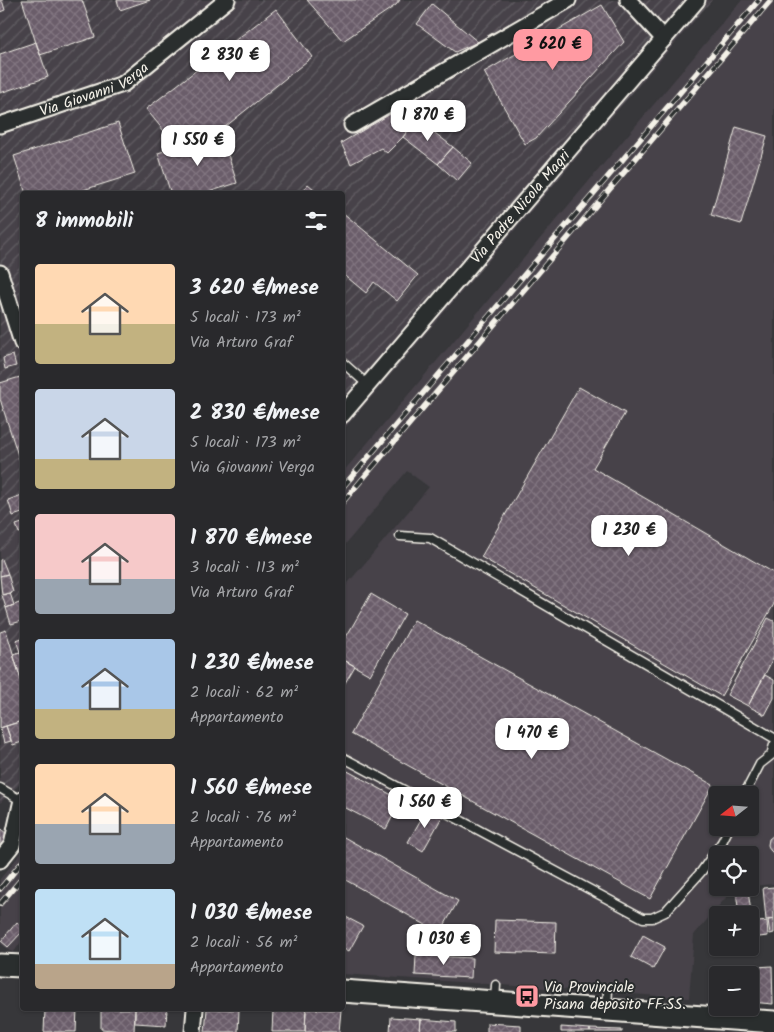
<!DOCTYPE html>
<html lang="it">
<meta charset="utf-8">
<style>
body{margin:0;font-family:Kalam,sans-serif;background:#313134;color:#f1f3f6;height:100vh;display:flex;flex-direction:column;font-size:19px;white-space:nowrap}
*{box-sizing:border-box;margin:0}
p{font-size:16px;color:#a5a6a9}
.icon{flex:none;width:28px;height:28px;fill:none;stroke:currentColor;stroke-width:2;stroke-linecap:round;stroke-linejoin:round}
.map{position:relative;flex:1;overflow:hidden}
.panel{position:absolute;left:20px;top:191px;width:325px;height:820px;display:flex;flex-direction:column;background:#29292c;border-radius:5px;box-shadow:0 1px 4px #0004,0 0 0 1px #454548}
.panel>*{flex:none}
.needle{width:32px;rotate:253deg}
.fabs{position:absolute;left:709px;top:786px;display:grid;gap:10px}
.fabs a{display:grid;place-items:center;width:50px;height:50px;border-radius:5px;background:#29292c;box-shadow:0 1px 4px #0004,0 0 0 1px #454548;font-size:25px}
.price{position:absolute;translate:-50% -42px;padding:0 11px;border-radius:10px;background:#fff;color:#222;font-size:16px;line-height:32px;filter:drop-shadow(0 1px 2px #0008)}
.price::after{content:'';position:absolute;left:50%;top:30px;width:15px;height:11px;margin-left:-8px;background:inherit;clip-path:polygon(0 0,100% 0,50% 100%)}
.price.active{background:#ff9aa2;color:#111}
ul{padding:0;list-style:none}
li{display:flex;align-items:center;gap:15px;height:125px;padding:0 15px}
li span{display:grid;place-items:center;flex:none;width:140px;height:100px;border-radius:5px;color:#555}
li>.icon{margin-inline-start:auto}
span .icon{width:60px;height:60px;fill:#fffc;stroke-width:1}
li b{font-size:21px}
h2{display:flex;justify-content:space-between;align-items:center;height:60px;padding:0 15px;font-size:21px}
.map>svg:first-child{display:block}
.built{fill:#474249;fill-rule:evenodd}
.industrial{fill:url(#industrial-furrows)}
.building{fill:url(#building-cross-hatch);stroke:#f4f1e8}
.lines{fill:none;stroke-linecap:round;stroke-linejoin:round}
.lane-casing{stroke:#f4f1e8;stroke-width:11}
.street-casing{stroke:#f4f1e8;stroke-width:19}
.secondary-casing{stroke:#f4f1e8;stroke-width:25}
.lane{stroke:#2a2d2e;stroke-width:8}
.street{stroke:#2a2d2e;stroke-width:15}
.secondary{stroke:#2a2d2e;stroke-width:21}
.rail-casing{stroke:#f4f1e8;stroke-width:5.5}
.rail{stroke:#2a2d2e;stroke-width:4;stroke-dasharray:11;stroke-linecap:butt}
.labels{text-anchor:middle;stroke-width:4;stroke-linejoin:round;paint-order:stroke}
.street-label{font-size:15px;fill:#f4f1e8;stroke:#2a2d2e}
.poi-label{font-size:15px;fill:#f4f1e8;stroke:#2a2d2e;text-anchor:start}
</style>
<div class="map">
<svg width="774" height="1032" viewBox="0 0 774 1032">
<defs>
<pattern id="industrial-furrows" width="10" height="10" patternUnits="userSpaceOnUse" patternTransform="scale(1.25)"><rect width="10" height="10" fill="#474249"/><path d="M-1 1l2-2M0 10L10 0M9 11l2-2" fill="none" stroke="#625e63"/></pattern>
<pattern id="building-cross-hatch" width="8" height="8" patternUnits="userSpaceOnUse" patternTransform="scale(1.25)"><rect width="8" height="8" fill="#6b5d6b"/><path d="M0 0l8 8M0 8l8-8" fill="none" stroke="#817580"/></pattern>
</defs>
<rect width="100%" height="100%" fill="#37373a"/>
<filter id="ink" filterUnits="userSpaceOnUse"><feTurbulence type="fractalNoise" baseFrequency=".02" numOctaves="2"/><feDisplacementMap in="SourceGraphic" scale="10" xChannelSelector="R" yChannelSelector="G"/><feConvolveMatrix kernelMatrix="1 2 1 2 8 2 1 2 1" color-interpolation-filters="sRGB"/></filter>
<g filter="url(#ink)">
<!-- built -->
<path class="built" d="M742,0h32v884l-24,2v-31h-32v33h16l-40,47 -5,63 -346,-24v-385l86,-102 -22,-16 -64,76v-75zM718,795h32v33h-32z
M22,852v89l-9,12 -13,-10v-64z"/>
<!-- industrial -->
<path class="industrial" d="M0,0h712l-369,430 -1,-236h-320v588l-22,21z"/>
<!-- building -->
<path class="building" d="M0,0h2l3,10 -5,2z
M22,0h60l13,37 -55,18z
M117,0h33l-30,10z
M307,0h93l-4,5 -53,36z
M432,4l46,38 -23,10 -38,-28z
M602,5l22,37 -88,96 -11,6 -41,-72z
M276,9l36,48 -97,78 -38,12 -31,-38z
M36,42l12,35 -48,16v-39z
M404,106l13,13 -14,18 -16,16 -6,-5 -30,16 -10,-21z
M417,119l36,28 -15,17 -35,-27z
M118,123l17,51 -52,16 1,4h-58l-12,-38z
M736,127l31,9 -26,88 -30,-9z
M221,133l16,50 -35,11h-31l-13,-41z
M453,147l19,16 -15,18 -19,-17z
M308,184l12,10h-20z
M342,212l76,63 -21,26 -23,-19 -8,11 -24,-20z
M13,355l3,11 -11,3 -2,-11z
M20,377l2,7v59l-7,3 -15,-47v-16z
M579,387l46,26 -32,55 181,105v31l-53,92 -240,-139z
M22,443v25l-7,-22z
M22,495v18l-9,3 -5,-16z
M22,523v9l-3,1 -3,-8z
M2,559l6,15 -8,2v-16z
M8,574l5,18 -11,3 -2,-19z
M10,593l4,12 -8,3 -4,-13z
M371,594l34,20 -35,61 -28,-16v-15z
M22,602v19l-11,3 -5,-16z
M768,618l6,3v36l-26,49 -21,-11z
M414,620l299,165 -63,114 -299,-165z
M6,630l16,53v38l-22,7v-96z
M22,638v17h-1l-5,-15z
M20,652l2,7v24l-9,-29z
M342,659l13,7 -13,22z
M765,675l9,5v18l-9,17 -17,-9z
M22,721v21l-9,3 -7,-19z
M6,726l5,15 -7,2 -4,-15z
M342,768l59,32 -15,29 -44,-23z
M428,807l15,8 -20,36 -15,-9z
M0,828l9,8 -9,10z
M774,835v19l-4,-4 -2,-5 1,-6z
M342,836l116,65 -18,32 -98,-55z
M774,887v32l-8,1 -3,-32z
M748,891l3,21 -12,2 -3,-22z
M342,915l21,11 -14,25 -7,-4z
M774,919v14l-4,1 -2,-14z
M495,920l61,2 -1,32 -61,-2z
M767,921l1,15 -18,2v-15z
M17,922l5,5v5l-14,15 -7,-6z
M643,935l22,12 -12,22 -22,-12z
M416,955l56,3 -1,20 -56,-3z
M772,966l1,38 -23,-2v-27h-10v-7z
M722,968h18v7h-18z
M45,1009h32l-1,23h-32z
M101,1009h34l-1,23 -33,-3z
M135,1009h32l-1,16 -31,-2z
M207,1009l32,1 -1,22h-33z
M273,1009h33l-1,23h-33z
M306,1009l35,1 -2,22h-34z
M391,1017l30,2 -1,13h-30z
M421,1019l35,3v10h-36z
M487,1023l34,2v7h-34z
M561,1027l29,2v3h-29z
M590,1029l32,1v2h-32z"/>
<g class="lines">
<!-- lane casing -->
<g class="lane-casing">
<path id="lane" d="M342,362l26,23
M400,536l30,2 344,200
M771,755l3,-10
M342,757l301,161h9l13,-6 36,-40 21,-30 7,-14
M0,788l22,13
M744,795l16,-31 14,-11
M495,1000l1,-15
M607,1009l1,-20"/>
</g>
<!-- street casing -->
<g class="street-casing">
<g id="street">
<path d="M628,0l36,39"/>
<path id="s1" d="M0,125l123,-41 104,-84"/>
<path d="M352,125l216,-125"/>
<path d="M0,273l22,70"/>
<path id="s2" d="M342,415l355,-415"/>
<path d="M0,860l12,-15 10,-45"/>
<path d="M193,1032l2,-23"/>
</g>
</g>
<!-- secondary casing -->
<g class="secondary-casing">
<path id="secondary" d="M0,965l22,1
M342,991l432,31"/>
</g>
<!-- lane -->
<use href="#lane" class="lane"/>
<!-- street -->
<use href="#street" class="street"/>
<!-- secondary -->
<use href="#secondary" class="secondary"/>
<!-- rail casing -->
<g class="rail-casing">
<path id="rail" d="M342,488l417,-488
M342,503l429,-503
M0,889l22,-27
M0,904l22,-26"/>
</g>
<!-- rail -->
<use href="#rail" class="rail"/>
</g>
</g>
<!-- icons -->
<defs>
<g id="bus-square" transform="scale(1.25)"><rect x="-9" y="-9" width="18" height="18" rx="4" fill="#ff9aa2" stroke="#2a2d2e"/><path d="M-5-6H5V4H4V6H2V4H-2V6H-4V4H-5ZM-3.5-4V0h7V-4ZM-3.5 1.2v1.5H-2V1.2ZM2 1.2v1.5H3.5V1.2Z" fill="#111"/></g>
</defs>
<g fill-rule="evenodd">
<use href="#bus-square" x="527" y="996"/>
</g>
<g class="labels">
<!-- street labels -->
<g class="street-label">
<text dy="5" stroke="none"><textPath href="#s1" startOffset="101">Via Giovanni Verga</textPath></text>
<text dy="5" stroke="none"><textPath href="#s2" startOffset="274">Via Padre Nicola Magri</textPath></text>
</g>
<!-- poi labels -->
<g class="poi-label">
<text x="544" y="992">Via Provinciale<tspan x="544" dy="17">Pisana deposito FF.SS.</tspan></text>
</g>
</g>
</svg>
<div class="fabs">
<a><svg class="needle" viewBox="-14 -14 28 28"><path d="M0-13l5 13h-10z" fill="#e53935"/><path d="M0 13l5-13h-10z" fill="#a5a6a9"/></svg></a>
<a><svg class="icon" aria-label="locate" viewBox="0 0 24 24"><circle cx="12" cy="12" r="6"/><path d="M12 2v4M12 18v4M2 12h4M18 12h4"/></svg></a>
<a>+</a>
<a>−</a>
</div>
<b class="price active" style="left:553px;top:71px">3 620 €</b>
<b class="price" style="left:230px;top:82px">2 830 €</b>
<b class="price" style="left:428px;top:142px">1 870 €</b>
<b class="price" style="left:198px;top:167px">1 550 €</b>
<b class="price" style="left:629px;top:557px">1 230 €</b>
<b class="price" style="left:532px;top:760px">1 470 €</b>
<b class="price" style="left:425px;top:829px">1 560 €</b>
<b class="price" style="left:444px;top:966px">1 030 €</b>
<section class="panel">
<h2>8 immobili<svg class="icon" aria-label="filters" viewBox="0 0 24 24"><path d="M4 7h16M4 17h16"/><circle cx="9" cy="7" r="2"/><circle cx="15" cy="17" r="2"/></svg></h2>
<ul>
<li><span style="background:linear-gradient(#ffd9b3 60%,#c2b280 0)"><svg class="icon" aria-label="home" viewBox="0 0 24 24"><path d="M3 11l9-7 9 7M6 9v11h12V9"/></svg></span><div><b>3 620 €/mese</b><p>5 locali · 173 m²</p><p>Via Arturo Graf</p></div></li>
<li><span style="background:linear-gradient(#c9d6e8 70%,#c2b280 0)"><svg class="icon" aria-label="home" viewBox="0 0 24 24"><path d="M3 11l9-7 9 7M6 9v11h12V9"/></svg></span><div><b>2 830 €/mese</b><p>5 locali · 173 m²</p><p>Via Giovanni Verga</p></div></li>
<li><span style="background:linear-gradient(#f6c9c9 65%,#9aa5b1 0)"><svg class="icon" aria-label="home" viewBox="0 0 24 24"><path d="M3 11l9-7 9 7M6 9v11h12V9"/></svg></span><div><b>1 870 €/mese</b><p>3 locali · 113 m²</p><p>Via Arturo Graf</p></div></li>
<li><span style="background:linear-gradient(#a9c7e8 70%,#c2b280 0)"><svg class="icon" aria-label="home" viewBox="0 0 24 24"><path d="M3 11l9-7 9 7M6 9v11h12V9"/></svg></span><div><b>1 230 €/mese</b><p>2 locali · 62 m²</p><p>Appartamento</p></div></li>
<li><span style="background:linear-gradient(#ffd9b3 60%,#9aa5b1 0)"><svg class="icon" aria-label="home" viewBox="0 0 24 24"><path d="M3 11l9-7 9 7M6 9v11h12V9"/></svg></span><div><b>1 560 €/mese</b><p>2 locali · 76 m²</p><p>Appartamento</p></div></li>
<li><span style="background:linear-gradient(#bfe0f5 75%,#b9a48a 0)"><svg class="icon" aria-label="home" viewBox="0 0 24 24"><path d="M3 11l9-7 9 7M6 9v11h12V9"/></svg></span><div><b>1 030 €/mese</b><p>2 locali · 56 m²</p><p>Appartamento</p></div></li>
</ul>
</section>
</div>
